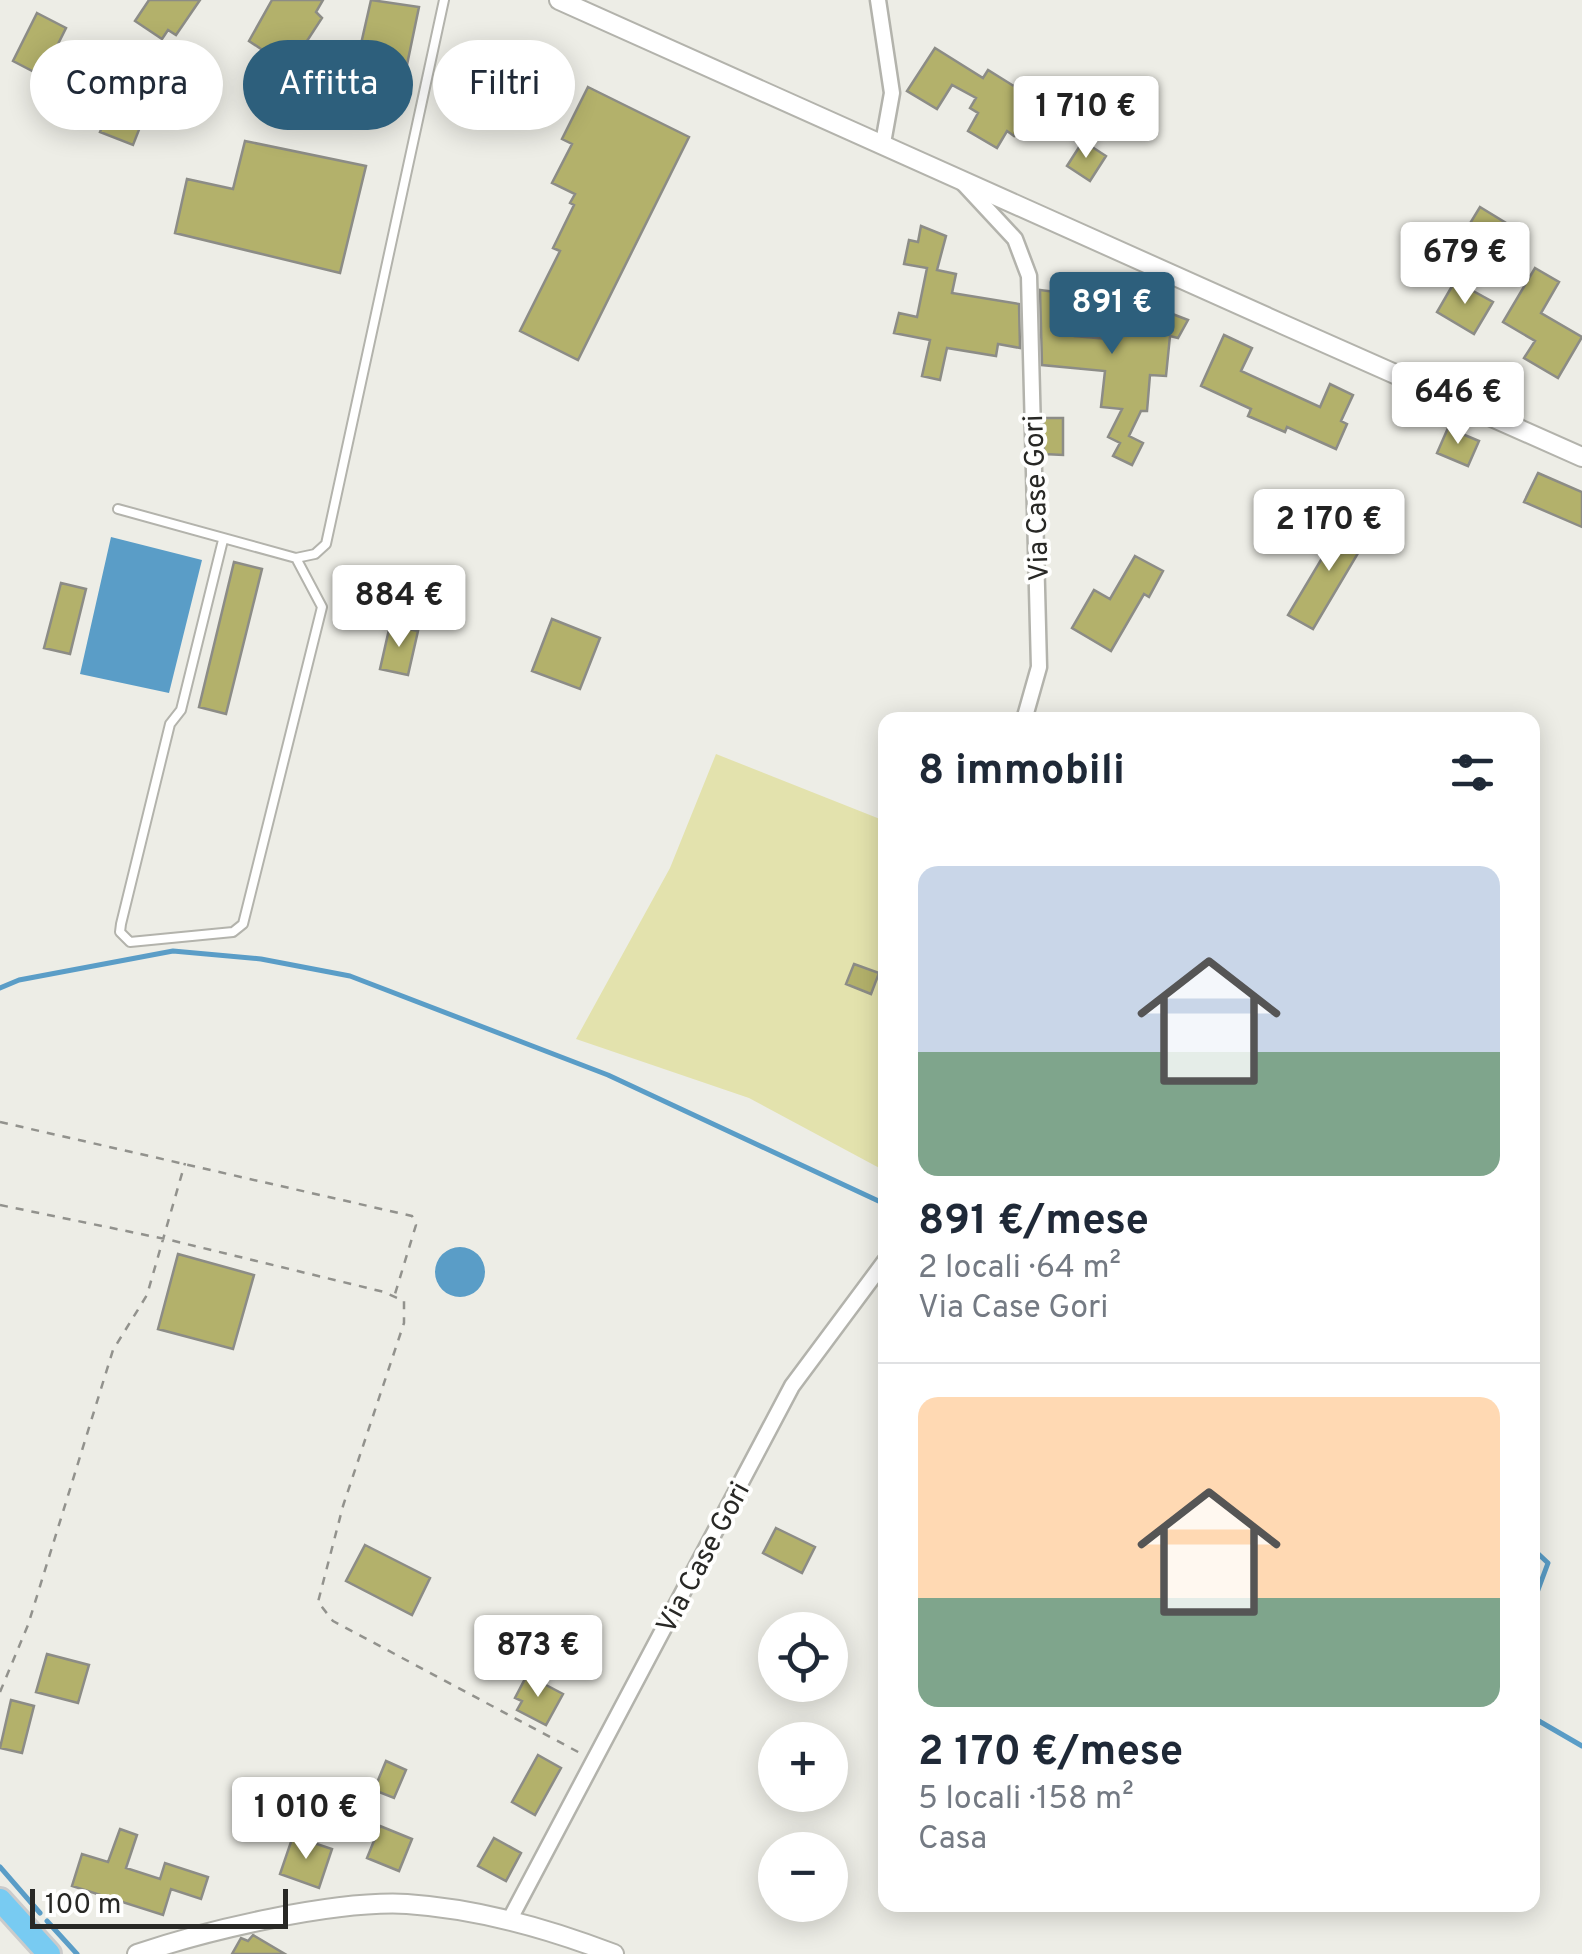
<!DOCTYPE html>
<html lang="it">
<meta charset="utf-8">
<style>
body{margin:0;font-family:Overpass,sans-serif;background:#f2f2f3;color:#1f2937;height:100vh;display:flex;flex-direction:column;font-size:38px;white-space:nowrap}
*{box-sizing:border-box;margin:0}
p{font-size:32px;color:#747a83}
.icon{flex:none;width:55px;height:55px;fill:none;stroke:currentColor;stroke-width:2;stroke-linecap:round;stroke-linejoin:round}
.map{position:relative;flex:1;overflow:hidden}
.sheet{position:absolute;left:878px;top:712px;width:662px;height:1200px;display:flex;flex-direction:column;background:#fff;border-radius:20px;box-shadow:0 5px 25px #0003}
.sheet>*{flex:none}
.guide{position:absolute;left:30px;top:40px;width:698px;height:90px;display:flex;gap:20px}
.buttons{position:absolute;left:758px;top:1612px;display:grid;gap:20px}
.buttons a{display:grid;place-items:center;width:90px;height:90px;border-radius:50%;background:#fff;box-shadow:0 5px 25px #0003;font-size:50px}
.scale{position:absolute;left:30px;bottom:25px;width:258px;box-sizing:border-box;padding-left:10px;border:5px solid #282825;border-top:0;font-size:28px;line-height:35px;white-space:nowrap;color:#282825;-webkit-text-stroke:8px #fffffe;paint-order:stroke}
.price{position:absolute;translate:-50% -85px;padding:0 22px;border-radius:10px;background:#fff;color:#222;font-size:32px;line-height:65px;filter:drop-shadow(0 2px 5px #0008)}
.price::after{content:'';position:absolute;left:50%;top:60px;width:30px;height:22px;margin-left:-15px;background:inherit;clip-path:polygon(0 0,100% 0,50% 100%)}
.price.selected{background:#2d5f7c;color:#fff}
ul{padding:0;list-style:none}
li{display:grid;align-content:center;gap:20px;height:530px;padding:0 40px}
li+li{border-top:2px solid #e0e1e3}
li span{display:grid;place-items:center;height:310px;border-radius:20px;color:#555}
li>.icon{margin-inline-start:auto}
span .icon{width:180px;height:180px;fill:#fffc;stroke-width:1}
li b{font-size:42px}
h2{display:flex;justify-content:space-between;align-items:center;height:120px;padding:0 40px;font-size:42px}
.tag{padding:0 35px;border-radius:45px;background:#fff;box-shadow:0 5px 25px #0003;font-size:35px;line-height:90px}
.tag.selected{background:#2d5f7c;color:#fff}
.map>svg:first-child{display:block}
.green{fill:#e3e2ad}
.water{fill:#5a9dc7}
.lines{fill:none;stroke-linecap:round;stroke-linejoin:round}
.stream{stroke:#5a9dc7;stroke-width:5}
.building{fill:#b3b16b;stroke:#8c8c86;stroke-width:2.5}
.service-casing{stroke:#b3b3ac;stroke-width:12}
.minor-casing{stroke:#b3b3ac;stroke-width:19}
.tertiary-casing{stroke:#b3b3ac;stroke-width:22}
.primary-casing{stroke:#cbcbcb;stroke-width:28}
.path{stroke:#92928d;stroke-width:2.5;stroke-dasharray:8 8;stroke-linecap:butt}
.service{stroke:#fff;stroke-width:8}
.minor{stroke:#fff;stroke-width:14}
.tertiary{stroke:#fff;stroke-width:18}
.primary{stroke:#78cbf2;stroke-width:22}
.labels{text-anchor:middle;stroke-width:8;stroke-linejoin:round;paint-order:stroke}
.street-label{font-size:28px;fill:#282825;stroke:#fffffe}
</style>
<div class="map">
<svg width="1582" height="1954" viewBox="0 0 1582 1954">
<rect width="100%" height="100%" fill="#edede6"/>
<!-- green -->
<path class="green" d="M716,754l169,67v350l-136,-73 -173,-59 94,-171z"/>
<!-- water -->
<path class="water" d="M111,537l91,23 -33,133 -89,-19z
M435 1272a25 25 0 1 1 50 0a25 25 0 1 1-50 0Z"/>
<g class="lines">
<!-- stream -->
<path class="stream" d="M0,988l19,-8 154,-29 88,8 89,17 258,99 277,129
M1532,1548l16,15 -16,43
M1532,1717l50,29
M0,1867l40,46
M47,1921l30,33"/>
</g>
<!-- building -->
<path class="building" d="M149,0h51l-24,35 -8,-5 -6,9 -27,-18z
M272,0h51l-7,12 6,6 -17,26 -19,9 -14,-7 -5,7 -18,-12z
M371,0l48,7 -22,106 -49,-12z
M37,13l29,15 -24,48 -29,-15z
M935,48l48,30 5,-8 58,36 -14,24 -10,-6 -8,12 -7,-5 -10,17 -29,-17 10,-18 -8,-5 6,-10 -24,-13 -15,24 -30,-18z
M124,71l33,13 -24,61 -33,-13z
M588,87l101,50 -111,223 -58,-29 40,-80 -7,-3 21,-43 -4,-2 5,-9 -23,-11 20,-39 -10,-5z
M245,141l121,25 -26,107 -165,-40 12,-54 46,10z
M1083,141l23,15 -16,25 -23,-15z
M1480,207l26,16 -25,41 -26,-16z
M921,226l25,10 -9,34 19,4 -4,19 67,11 1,44 -22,-4 -2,12 -49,-8 -7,32 -18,-4 8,-36 -36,-7 5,-20 18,4 10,-49 -23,-4 5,-24 9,2z
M1535,268l24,14 -18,31 41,24 -24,41 -34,-20 11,-17 -32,-19z
M1455,281l38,21 -19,32 -37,-22z
M1040,290l40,5 -5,41 44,4 12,-42 57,22 -10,18 -8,-2 -4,40 -16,-1 -3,36h-6l-12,25 14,7 -11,22 -19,-9 7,-13 -12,-6 14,-28 -21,-2 4,-36 -63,-6z
M1224,335l28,13 -11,23 79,36 10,-23 23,11 -12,26 6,3 -11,25 -49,-22 -2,5 -37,-16 3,-7 -50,-23z
M1043,418h20v37l-19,-1z
M1448,428l31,13 -11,25 -31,-13z
M1538,473l44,19v35l-58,-25z
M1346,518l24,15 -57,96 -25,-14z
M1135,556l28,15 -14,26 -5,-3 -33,57 -39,-23 22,-38 16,9z
M234,562l28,7 -36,145 -27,-7z
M61,583l25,6 -16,65 -26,-6z
M552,619l48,19 -20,51 -48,-18z
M390,625l28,6 -10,44 -28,-6z
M854,964l25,9 -8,21 -25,-10z
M178,1254l76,21 -21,74 -75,-20z
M776,1528l39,19 -13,26 -39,-20z
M365,1545l65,33 -18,37 -66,-34z
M47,1654l42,11 -11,38 -42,-11z
M527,1675l36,19 -17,31 -29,-15 5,-9 -7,-3z
M11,1700l23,6 -12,47 -22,-5z
M538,1755l23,13 -26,47 -23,-13z
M386,1761l20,9 -12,28 -20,-8z
M380,1826l32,13 -13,32 -32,-13z
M120,1829l17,6 -11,33 34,11 5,-16 43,14 -7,22 -30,-10 -8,26 -91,-29 10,-32 26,8z
M293,1836l39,13 -13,39 -39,-14z
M494,1838l27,15 -15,28 -28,-15z
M253,1935l32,19h-53l9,-16 7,3z"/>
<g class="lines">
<!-- service casing -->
<g class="service-casing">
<path id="service" d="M118,509l178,49 19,-4 11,-10 118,-544
M223,540l-42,170 -11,14 -49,200 -1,8 10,10 103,-10 10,-8 79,-317 -26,-49"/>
</g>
<!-- minor casing -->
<g class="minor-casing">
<path id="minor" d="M878,0l14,93 -9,50
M962,182l53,57 14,37 10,391 -15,53
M510,1919l282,-533 93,-125"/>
</g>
<!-- tertiary casing -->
<g class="tertiary-casing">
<path id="tertiary" d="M559,0c342,151 681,307 1023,457
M137,1954c70,-24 198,-54 270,-50 73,5 140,24 207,50"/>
</g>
<!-- primary casing -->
<g class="primary-casing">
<path id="primary" d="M0,1900l49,54"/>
</g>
<!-- path -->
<path class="path" d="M0,1122l412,94 4,9 -21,69
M0,1205l170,35 214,52 20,9v22l-61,183 -25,96 15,19 247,132
M0,1692l28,-67 85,-275 34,-55 38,-132"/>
<!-- service -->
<use href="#service" class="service"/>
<!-- minor -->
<use href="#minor" class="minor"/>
<!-- tertiary -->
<use href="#tertiary" class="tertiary"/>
<!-- primary -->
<use href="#primary" class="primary"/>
</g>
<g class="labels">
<!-- street labels -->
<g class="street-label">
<text transform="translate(1035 498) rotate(-92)" y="10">Via Case Gori</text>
<text transform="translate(702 1557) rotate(-62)" y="10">Via Case Gori</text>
</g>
</g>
</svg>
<div class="buttons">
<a><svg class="icon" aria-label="locate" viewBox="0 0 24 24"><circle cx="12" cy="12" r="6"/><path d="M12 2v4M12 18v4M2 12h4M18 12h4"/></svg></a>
<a>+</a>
<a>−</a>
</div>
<div class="scale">100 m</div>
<b class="price" style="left:1086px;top:161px">1 710 €</b>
<b class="price" style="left:1465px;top:307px">679 €</b>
<b class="price selected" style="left:1112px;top:357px">891 €</b>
<b class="price" style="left:1458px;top:447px">646 €</b>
<b class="price" style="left:1329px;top:574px">2 170 €</b>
<b class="price" style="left:399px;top:650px">884 €</b>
<b class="price" style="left:538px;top:1700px">873 €</b>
<b class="price" style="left:306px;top:1862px">1 010 €</b>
<div class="guide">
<a class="tag">Compra</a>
<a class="tag selected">Affitta</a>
<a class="tag">Filtri</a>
</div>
<section class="sheet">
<h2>8 immobili<svg class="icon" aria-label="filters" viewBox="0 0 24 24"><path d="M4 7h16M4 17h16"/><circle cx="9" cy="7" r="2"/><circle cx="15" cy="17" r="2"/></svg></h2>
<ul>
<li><span style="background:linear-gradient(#c9d6e8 60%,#7fa58c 0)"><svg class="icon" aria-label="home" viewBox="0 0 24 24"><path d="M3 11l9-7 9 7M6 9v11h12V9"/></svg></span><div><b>891 €/mese</b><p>2 locali · 64 m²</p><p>Via Case Gori</p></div></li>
<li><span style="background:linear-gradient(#ffd9b3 65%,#7fa58c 0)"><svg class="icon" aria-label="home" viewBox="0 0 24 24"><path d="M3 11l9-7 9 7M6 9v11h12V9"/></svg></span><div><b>2 170 €/mese</b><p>5 locali · 158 m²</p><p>Casa</p></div></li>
</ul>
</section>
</div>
